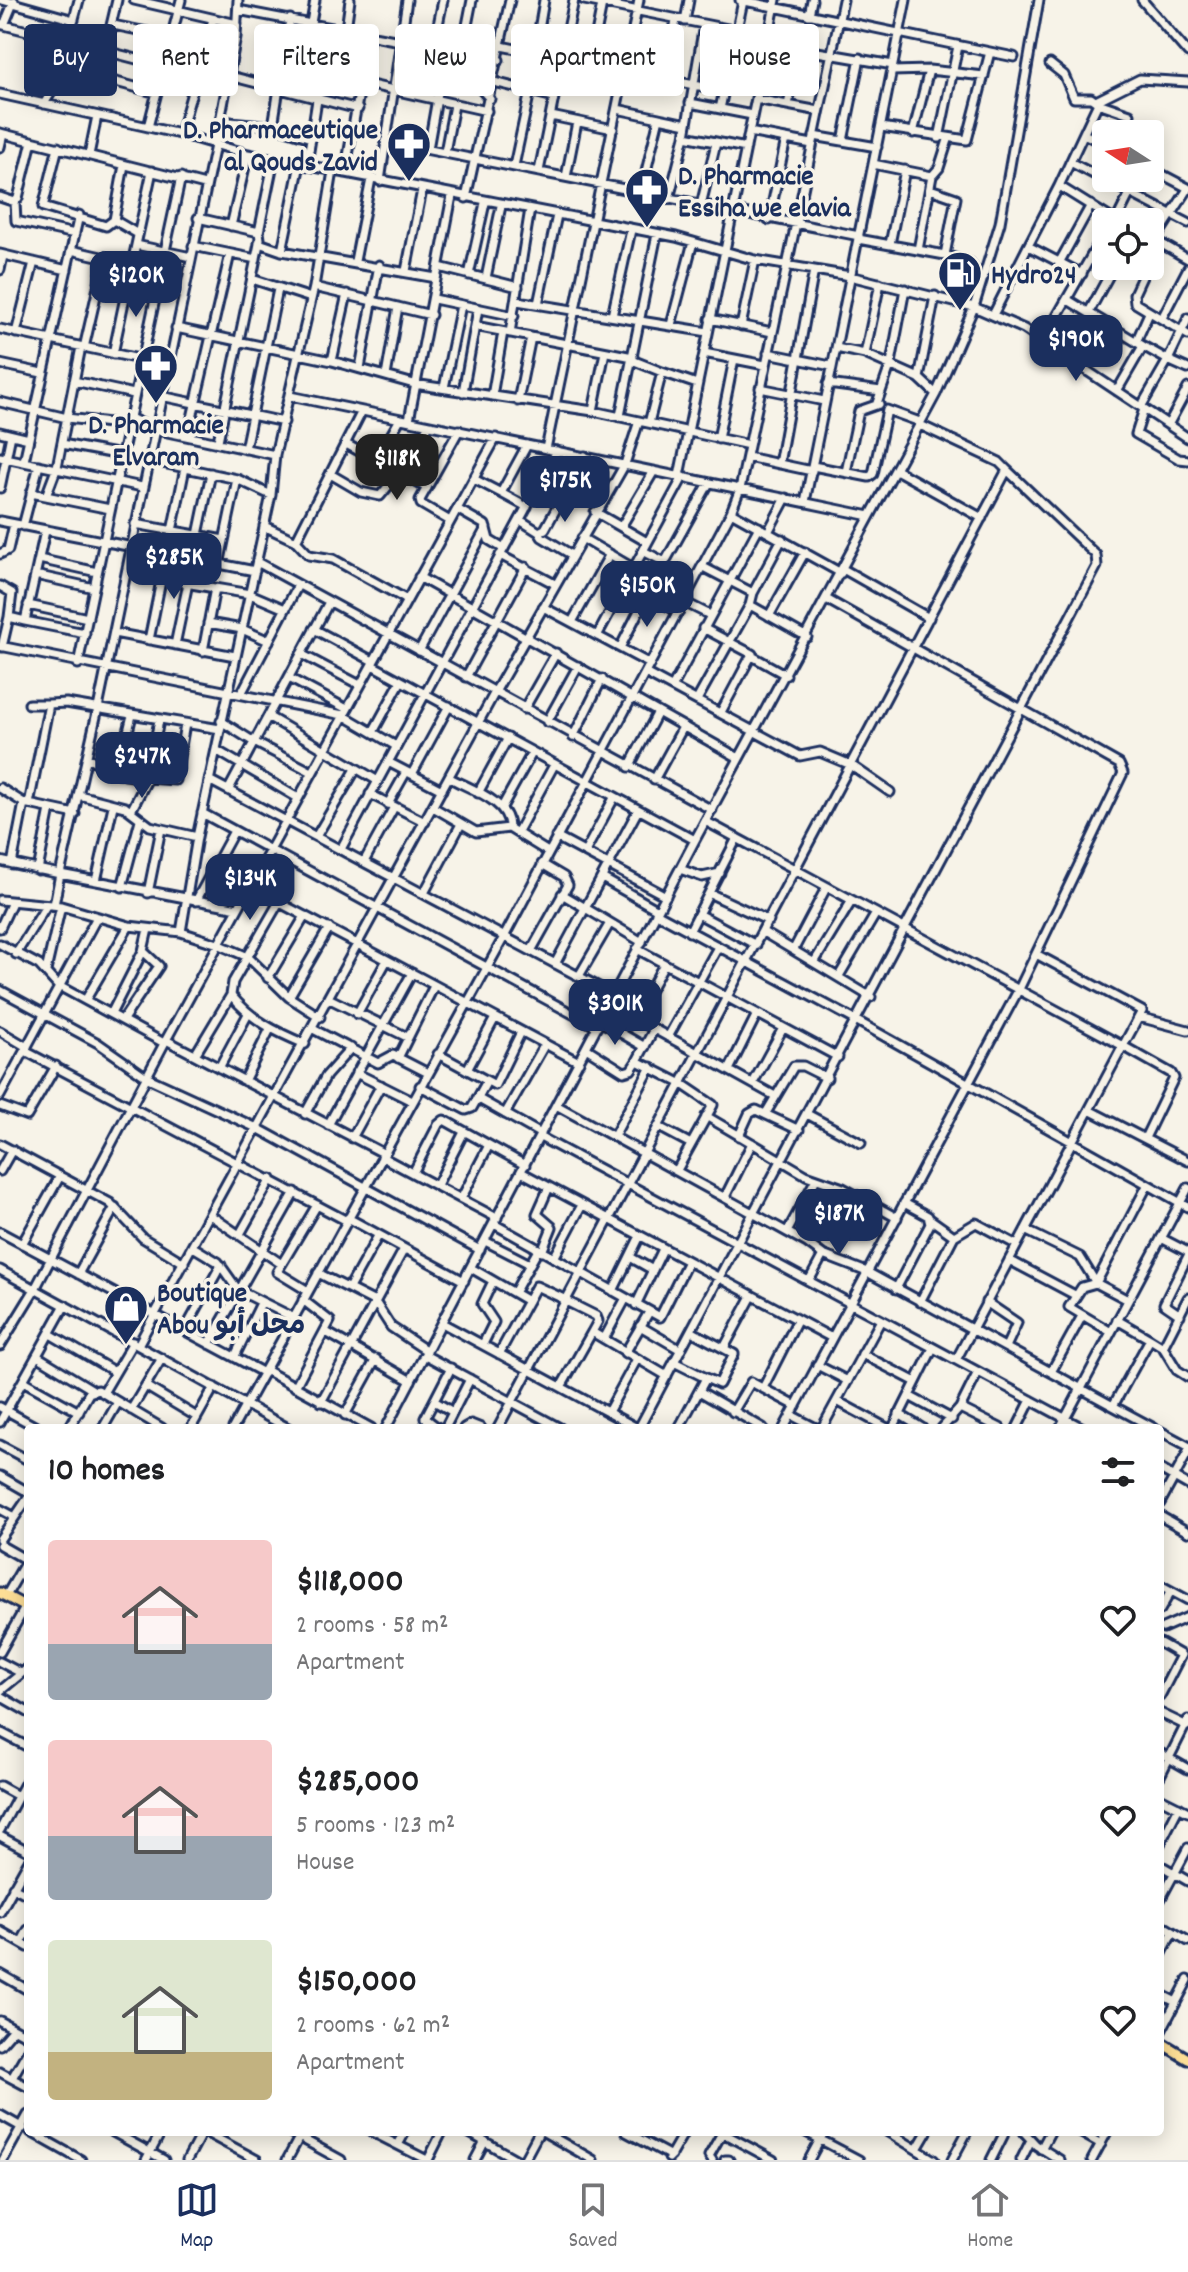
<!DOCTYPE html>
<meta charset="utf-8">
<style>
body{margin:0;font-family:Dekko,"Playpen Sans Arabic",sans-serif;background:#f6f6f6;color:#202124;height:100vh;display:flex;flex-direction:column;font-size:30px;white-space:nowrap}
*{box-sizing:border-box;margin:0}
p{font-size:26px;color:#757577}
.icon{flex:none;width:44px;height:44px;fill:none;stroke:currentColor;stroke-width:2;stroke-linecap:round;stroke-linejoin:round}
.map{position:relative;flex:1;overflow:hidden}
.details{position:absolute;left:24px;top:1424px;width:1140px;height:712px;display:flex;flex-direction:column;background:#fff;border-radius:8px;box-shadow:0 4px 20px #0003}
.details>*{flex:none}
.guide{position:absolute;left:24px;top:24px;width:1140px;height:72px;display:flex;gap:16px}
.needle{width:52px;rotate:282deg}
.buttons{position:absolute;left:1092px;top:120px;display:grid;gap:16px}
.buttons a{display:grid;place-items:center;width:72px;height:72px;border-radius:8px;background:#fff;box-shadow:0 4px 20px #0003;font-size:40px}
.price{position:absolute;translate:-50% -68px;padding:0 18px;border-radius:16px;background:#1b2f5e;color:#fff;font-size:26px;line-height:52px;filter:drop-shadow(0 2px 4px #0008)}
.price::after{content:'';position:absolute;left:50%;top:48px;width:24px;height:18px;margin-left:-12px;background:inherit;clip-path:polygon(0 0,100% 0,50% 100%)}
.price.active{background:#222;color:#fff}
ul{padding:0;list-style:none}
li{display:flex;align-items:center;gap:24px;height:200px;padding:0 24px}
li span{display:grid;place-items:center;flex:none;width:224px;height:160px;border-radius:8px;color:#555}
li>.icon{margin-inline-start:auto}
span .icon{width:96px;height:96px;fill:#fffc;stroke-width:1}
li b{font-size:34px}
h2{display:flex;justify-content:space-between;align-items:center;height:96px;padding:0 24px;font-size:34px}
.pill{padding:0 28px;border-radius:8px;background:#fff;box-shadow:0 4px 20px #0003;font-size:28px;line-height:72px}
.pill.active{background:#1b2f5e;color:#fff}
.tab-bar{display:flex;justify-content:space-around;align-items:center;height:112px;border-top:2px solid #e0e0e0;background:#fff;font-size:22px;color:#757577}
.tab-bar a{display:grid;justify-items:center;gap:4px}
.tab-bar .active{color:#1b2f5e}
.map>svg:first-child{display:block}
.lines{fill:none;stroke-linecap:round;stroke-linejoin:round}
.minor-casing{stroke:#1b2f5e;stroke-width:13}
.major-casing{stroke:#1b2f5e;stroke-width:15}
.minor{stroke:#f7f3e8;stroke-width:7}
.major{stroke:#fdde96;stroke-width:9}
.labels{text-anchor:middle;stroke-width:7;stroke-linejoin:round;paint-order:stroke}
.poi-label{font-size:28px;font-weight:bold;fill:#1b2f5e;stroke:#f7f3e8;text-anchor:start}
</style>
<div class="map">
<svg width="1188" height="2160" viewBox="0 0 1188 2160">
<rect width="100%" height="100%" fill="#f7f3e8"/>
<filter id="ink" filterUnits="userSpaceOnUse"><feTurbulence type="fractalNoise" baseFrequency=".0125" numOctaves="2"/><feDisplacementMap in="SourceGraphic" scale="16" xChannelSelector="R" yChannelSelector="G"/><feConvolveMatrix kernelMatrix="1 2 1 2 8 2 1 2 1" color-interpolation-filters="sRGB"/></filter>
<g filter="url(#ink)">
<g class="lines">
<!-- minor casing -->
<g class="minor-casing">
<path id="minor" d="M2,0l72,20
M134,0l103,24
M584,0l184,37 32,12 93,16
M740,0l274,57
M1142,0l46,53
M238,10l261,50
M809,15l3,-15
M685,21l4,-21
M311,23l4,-23
M0,24l164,42
M4,25l10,-24
M113,25l59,12
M346,29l4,-29
M68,41l11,-41
M434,45l9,-45
M501,46l223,45
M105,51l12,-51
M462,51l10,-51
M535,54l9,-54
M324,60l39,10 -18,103
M1050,64l14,11 10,23h17l7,5 -39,83 53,33
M590,65l12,-61
M64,68l93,25
M199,68l159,41
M363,70l7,-36
M892,71l37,-1 55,6
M440,79l39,8 11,12
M665,80l11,-60
M494,82l36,9
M362,83l125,28
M0,94l180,40 68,20 428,83 79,23 95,16 124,31 50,22 164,109
M756,99l63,12
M1096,101l44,-22 48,3
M690,103l62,12
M1098,103l32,11 -5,20
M44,104l36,-59
M788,105l12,-56
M617,109l70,15
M720,109l23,-108
M551,116l62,13
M220,121l53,5 38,12
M273,126l17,-107
M148,127l33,-127
M881,127l86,13 23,-88
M749,132l63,12
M0,133l205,52
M913,133l16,-63
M180,134l33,-115
M1084,134l22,11
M685,136l61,12
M814,136l63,11
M939,138l19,-92
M385,141l474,95
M843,141l17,-83
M0,147l3,-13
M58,147l-15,60 63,19 8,-6 10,-55
M428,149l18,-101
M445,152l9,-47
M89,155l8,-39
M1070,162l118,61
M307,164l21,-135
M873,164l59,12
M514,166l16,-75 24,6
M1150,168l38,20
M539,171l35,-171
M566,177l11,-55
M380,181l27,-181
M1059,186l-31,60 54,28
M930,189l26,9 -11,57
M1188,189l-33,51 33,19
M641,192l18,-74
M0,197l15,5 3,-4 14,-57
M466,198l44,-198
M669,199l16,-63 19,-111
M15,202l1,19 59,13
M701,205l15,-62
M198,218l61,14 1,7 -42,202
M114,220l24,14
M769,220l17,-81
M1116,221l14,-28
M231,226l17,-72
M259,232l15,-73
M858,239l87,16 25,8 3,5 -11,35
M259,243l23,8 154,27
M890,244l15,-74
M136,245l16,-74
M193,246l63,13
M71,250l61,14
M918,250l14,-74 7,-8 9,-28
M165,251l16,-74
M282,251l18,-87
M0,254l67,16
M355,261l16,-82
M1150,261l9,-19
M1059,263l32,-58
M1147,266l-13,28 1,9 53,32
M439,267l79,20
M0,270l3,-14
M406,271l16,-81
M469,275l16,-72
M129,278l55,12
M486,278l15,-72
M252,279l59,19
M314,287l117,28
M434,299l80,17
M1068,300l75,46 -26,45
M517,301l191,31
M538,304l19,-89
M1089,312l25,-46
M994,313l34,-67
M612,316l19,-86
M1162,318l26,-50
M1188,318l-20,42 20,9
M710,319l62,13
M671,325l22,-83
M475,326l158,31
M741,326l14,-66
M176,328l156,33 82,23 179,27 156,34
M0,329l167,36
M16,333l18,-71
M510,333l20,-124
M1043,341l63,-111
M1136,342l13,-29
M84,348l21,-91
M836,348l29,6 15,-71
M704,353l61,12
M768,353l63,13
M113,354l23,-109 55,12
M865,354l54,24 17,16
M632,360l30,12
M332,361l15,-67
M0,364l42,9
M360,368l19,-103
M386,376l12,-69
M919,378l16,-82
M74,381l60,13
M828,384l53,7
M444,388l17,-83
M760,388l64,13
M463,392l15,-83
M161,396l123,26
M290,396l580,120
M492,396l11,-64
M518,401l13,-64
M0,402l67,16 60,7
M877,403l14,-40 14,-74
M1141,407l27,-47 -25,-14
M1144,409l-8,25 43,25 9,1
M593,411l12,-59
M620,416l37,-182
M128,417l25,12 122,26
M409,420l43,-224
M649,423l13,-51 35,12
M1168,425l20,-37
M0,432l29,7
M188,435l42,-181
M718,439l16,-80
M62,444l59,11
M346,444l81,44
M245,449l33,-160
M546,449l93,-449
M0,457l142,30
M747,457l65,14
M148,460l89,19 34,16
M377,460l23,-41
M24,461l55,-246
M779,464l35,-194
M813,466l56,11 4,-3 14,-64 33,12
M896,470l86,48
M846,472l13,-61 20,-7
M332,475l29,17 19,4 20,-24 29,-47
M679,476l97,-476
M474,479l27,14 26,-48
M0,488l11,-53
M31,493l79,16
M501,493l26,14
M46,496l11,-29 24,-120
M805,502l101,-502
M457,509l28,16 4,15 15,9
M595,512l52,30
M731,512l110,61
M520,520l19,12 6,-3 40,-73
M0,521l255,50
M450,521l-29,-17 -1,-4 39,-70
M135,524l89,16
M23,526l16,-61
M264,526l32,15 13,14 24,4 74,41
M621,527l33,-56
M45,531l-20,90 60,12
M172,531l13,-63
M539,532l3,5 30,18
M768,532l18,-34
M198,535l13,-62
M582,538l51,30
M296,541l66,-130
M643,551l22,11 1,9 26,14
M0,554l8,-4 6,-26
M500,555l55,29
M39,559l58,13
M257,562l455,248
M665,562l44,-79
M219,565l18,-86
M703,567l50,26
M843,569l86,49
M35,575l59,13
M419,577l320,181
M162,579l88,15 35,15
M625,584l54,28
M0,586l12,7 -3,24
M684,602l26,13
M28,605l60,13
M750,605l57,32
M543,607l107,57
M769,616l36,-64
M572,622l38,-68
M208,623l34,6 27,12
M703,628l49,26 -31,58
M314,629l59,32
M114,633l121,23
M597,636l86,-159
M149,640l17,-84
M175,645l13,-62
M0,646l343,69 53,31
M2,647l7,-30 16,4
M620,648l27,-53
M203,651l12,-63
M419,651l67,-123
M301,654l59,31
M752,656l34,19
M78,664l80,-379
M372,665l323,175
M645,673l155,83 20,-4 31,13 39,27
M466,677l60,-110
M289,678l58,31
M673,686l86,-159
M241,694l57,-109
M697,700l53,-95 3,-12 29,-54
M29,704h20
M524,709l32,-56
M269,717l109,64
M221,721l33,21 58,30
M547,722l31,-56
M373,732l28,-51
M573,737l29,-58
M216,750l82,48
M88,758l37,17 23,3 11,-58
M388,762l54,28
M629,767l29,-55
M118,773l14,-58
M412,774l37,-68
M450,778c20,11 60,23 59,50
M209,780l405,215
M654,780l28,-51
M0,788l24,15 51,11
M229,789l100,-187
M478,793l30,-55
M370,794l55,28
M79,795l46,12 25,19 47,11
M29,804l20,-100 17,-1 154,26
M388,804l18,-32
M433,807l43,25 33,-4 39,24
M502,807l30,-54
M131,811l17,-33 27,2 10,-56
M202,813l395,214
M705,821l418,225 -167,314
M517,833l37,-68
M317,835l39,-66
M556,837l110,59
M341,849l216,-398
M585,852l29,-54
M365,860l29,-53
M0,861l60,13 38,-166 122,-587 16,-84 2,-37
M12,864l12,-61
M680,869l22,8 18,-4
M38,870l12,-61
M602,878l56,32
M96,881l17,-75
M122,887l18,-67
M250,887l329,175
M148,893l13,-64
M424,893l37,-69
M562,894l80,48
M711,894l58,27
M0,900l61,6 68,20 52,6 37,12 30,13 41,40 31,20
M196,901l38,-70
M279,902l-46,80 -2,13c20,25 45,37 74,49
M54,905l6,-31 178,34
M656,913l201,108 331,186
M700,915l56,30
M0,928l12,-26
M181,932l16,-95 74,-342 4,-40 39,-168 19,-116
M689,932l48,-94
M763,932l108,65
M0,944l39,21 18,20 107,58
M637,949l201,108
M794,949l32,-61
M531,951l37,-66 -4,-8 -22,-13
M16,954l30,-48
M1036,954l106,57 -19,35 48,27 3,5 -29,60
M815,961l36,-59
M555,964l83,-154
M46,971l15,-65
M579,976l31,-53
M839,976l36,-61
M268,978l37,-62
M0,990l98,53 50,35 111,51 221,121
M650,990l14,-26
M289,997l40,-69
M86,999l43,-73
M330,999l77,38
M609,1004l166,92
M112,1012l31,-61
M357,1014l30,-54
M1139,1017l49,13
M124,1018l35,-52 -16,-15 5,-22
M600,1021l45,26
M313,1029l65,34 15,-8 35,18
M654,1029l-17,32 45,23 31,21 -36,65
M0,1031l27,16
M668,1037l50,-90
M166,1040l217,113
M586,1048l38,24 7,-2 6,-9
M25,1051l322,170
M438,1054l57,31 26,-53
M195,1055l36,-60
M398,1058l36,-72
M219,1068l29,-54
M467,1070l28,-52
M729,1070l27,-54
M356,1073l56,28
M244,1081l26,-52
M753,1083l29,-53
M420,1086l46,24 6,-2 15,-27
M0,1096l97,-179
M477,1098l64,36
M556,1105l251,138 16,12 -14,26
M0,1106l27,10 29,-50
M1089,1110l99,51
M766,1113l28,-47h9l24,12
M305,1114l21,-38 25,-28
M505,1114l40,-70
M807,1114l54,29
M706,1116l100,59 37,13 54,30
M328,1125l84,-152
M659,1127l32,17
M614,1136l37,-69
M739,1136l10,-22 7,-4 43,20
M540,1137l543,291
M352,1138l29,-53
M0,1144l110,59 33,35 41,25
M382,1157l115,61
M0,1171l12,-21
M521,1172l311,166
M413,1173l25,-48 6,-5 81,45
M437,1185l27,-53
M725,1197l27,-54
M461,1199l28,-54
M210,1215l70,48
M348,1218l116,63
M494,1224l166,93 27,-54
M1025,1230l55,27 16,26 32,17
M0,1232l264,141
M787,1232l29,-53
M240,1234l31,-55
M954,1236l22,-13 41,22
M1161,1238l27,14
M485,1241l45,23
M22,1244l38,-68
M193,1247l25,15 20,28 56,28
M542,1252l10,-25 -15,-13 12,-27
M823,1255l44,17 246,134 37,-67 -33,-19
M630,1257l23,13
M554,1258l28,-53
M1009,1260l66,35
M471,1268l57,33
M0,1270l288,158
M318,1273l57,29 16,25 36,24
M78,1274l37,-67
M349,1288l29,-52
M896,1289l34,-65 -2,-8 -24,-13
M308,1291l-31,-19 40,-67
M613,1291l27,-55
M514,1293l24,-43
M566,1301l30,15 2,5 -6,11
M920,1302l34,-66 -24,-17
M986,1302l31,21 -11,24
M636,1305l27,-56
M1180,1315l-16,-11 24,-48
M442,1323l195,105
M640,1326l41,24
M185,1330l36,-65
M691,1331l43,23 -15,30 -13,-6
M326,1332l85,49
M1111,1332l-42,-25 13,-20 14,-4 51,-97
M50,1334l65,38
M604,1339l22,-41
M1150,1339l13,8 25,-49
M209,1344l86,-152
M483,1344l11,-22 -12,-18 11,-23
M138,1345l357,-653 130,-228 14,-43
M0,1346l35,-57 131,-249 330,-602
M1163,1347l14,23 11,7
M724,1348l28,-52
M625,1353l24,-41
M499,1354l37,-68 30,14
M862,1354l54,28
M425,1355l135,73
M37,1356l56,34
M235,1356l26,-53
M674,1362l32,16 -27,50
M817,1365l31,16
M265,1370l106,58
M1051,1372l31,-56
M23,1381l56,31
M147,1387l50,30
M295,1387l35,-66 -27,-21
M561,1387l31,-55 75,44
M763,1388l34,-67
M699,1391l64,37
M103,1393l30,-51
M909,1396l43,23
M434,1401l17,-33
M837,1401l50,27
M321,1402l83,-153
M1113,1406l41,22
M0,1407l38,21
M960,1408l40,20
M131,1410l31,-52
M608,1412l29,-53
M733,1412l18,-30 45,24
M899,1414l23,14
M345,1415l31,-56
M791,1415l25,13
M0,1422l65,-117
M69,1428l20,-35 9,-3 64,38
M103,1428l15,-26
M191,1428l23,-41
M233,1428l271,-491 227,-425 9,-23 103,-489
M386,1428l309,-588 241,-446 38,-87 26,-84 39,-223
M438,1428l-13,-10 9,-17 19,11
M445,1428l25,-49
M464,1428l7,-4 10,4
M498,1428l509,-958 -8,-8 -79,-37
M639,1428l458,-862 -1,-11 -89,-85
M784,1428l236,-441 103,-214 -4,-9 -291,-164
M822,1428l59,-108
M893,1428l40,-80
M942,1428l18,-20 18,-36
M1017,1428l14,-28
M1060,1428l128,-240
M1160,1431l28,15
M0,1445l28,15
M1160,1469l28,16
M0,1476l28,16
M1160,1503l28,-51
M0,1509l15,8
M1160,1516l28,16
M0,1539l28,-41
M0,1545l28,16
M1160,1585l28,15
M6,1596l22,-38
M1160,1610l11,-19
M1163,1628l25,-11
M1160,1643l21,12 -21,41
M0,1652l26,-46
M0,1662l21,11
M0,1691l28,-23
M0,1696l28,16
M1160,1713l27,13
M0,1732l28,15
M1160,1753l28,16
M1160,1776l28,-56
M0,1786l18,10
M1160,1798l28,14
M0,1830l28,-52
M0,1836l28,15
M1160,1844l19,-37
M1160,1865l28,16
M13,1887l15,8
M1160,1900l28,-52
M0,1912l28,-50
M1160,1924l28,17
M0,1931l28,16
M21,1943l7,-13
M1160,1957l13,-25
M0,1974l28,16
M1160,1994l16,8
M0,2021l28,15
M1160,2033l28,-53
M0,2045l14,-16
M0,2072l28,15
M12,2078l16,-28
M0,2115l23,13
M31,2132l50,28
M113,2132l51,28
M205,2132l52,28
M290,2132l51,28
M372,2132l55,28
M468,2132l49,28
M544,2132l49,28
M626,2132l45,24
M721,2132l52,28
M806,2132l53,28
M888,2132l46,28
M1024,2132l12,13 24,15
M1080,2132l21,12
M398,2145l7,-13
M917,2149l10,-17
M1041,2149l9,-17
M669,2158l15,-26
M3,2160l25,-45
M146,2160l15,-28
M187,2160l15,-28
M287,2160l15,-28
M428,2160l14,-28
M475,2160l10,-19
M524,2160l15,-28
M712,2160l-3,-4 13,-23
M725,2160h4
M809,2160l15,-28
M952,2160l15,-28
M991,2160l14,-28
M1021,2160l10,-20
M1092,2160l15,-28"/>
</g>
<!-- major casing -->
<g class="major-casing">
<path id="major" d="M0,1593l28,15
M1160,2042l28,17"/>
</g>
<!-- minor -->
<use href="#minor" class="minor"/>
<!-- major -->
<use href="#major" class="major"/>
</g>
</g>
<!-- icons -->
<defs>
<g id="pharmacy-pin" transform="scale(2.3)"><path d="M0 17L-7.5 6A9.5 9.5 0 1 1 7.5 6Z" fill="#1b2f5e" stroke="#f7f3e8"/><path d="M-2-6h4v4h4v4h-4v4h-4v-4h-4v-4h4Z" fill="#fff"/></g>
<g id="fuel-pin" transform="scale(2.3)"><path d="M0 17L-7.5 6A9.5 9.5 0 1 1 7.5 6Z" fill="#1b2f5e" stroke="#f7f3e8"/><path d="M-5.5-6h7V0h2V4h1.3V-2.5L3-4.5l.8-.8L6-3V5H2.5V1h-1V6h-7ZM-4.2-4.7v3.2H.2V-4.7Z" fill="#fff"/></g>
<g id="shop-pin" transform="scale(2.3)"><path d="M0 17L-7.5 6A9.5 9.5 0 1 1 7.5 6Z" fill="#1b2f5e" stroke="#f7f3e8"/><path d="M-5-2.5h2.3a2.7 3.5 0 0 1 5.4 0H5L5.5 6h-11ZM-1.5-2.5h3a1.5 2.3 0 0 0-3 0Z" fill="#fff"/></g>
</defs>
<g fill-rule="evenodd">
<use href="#pharmacy-pin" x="409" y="144"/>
<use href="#pharmacy-pin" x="647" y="190"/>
<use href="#fuel-pin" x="960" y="273"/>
<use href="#pharmacy-pin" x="156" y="366"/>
<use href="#shop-pin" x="126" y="1307"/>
</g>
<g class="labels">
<!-- poi labels -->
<g class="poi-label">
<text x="378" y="138" text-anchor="end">D. Pharmaceutique<tspan x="378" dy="32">al Qouds Zavid</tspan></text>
<text x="678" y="184">D. Pharmacie<tspan x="678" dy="32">Essiha we elavia</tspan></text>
<text x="991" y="283">Hydro24</text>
<text x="156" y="433" text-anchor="middle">D. Pharmacie<tspan x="156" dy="32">Elvaram</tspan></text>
<text x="157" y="1301">Boutique<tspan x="157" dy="32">Abou محل أبو</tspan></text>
</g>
</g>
</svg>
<div class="buttons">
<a><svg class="needle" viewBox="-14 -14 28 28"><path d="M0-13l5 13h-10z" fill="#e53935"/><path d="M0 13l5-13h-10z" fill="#757577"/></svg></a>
<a><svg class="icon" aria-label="locate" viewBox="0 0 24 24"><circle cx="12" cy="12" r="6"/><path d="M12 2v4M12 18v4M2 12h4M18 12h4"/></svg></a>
</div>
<b class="price" style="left:136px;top:319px">$120K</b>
<b class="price" style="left:1076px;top:383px">$190K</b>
<b class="price active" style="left:397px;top:502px">$118K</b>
<b class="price" style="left:565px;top:524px">$175K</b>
<b class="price" style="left:174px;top:601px">$285K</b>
<b class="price" style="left:647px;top:629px">$150K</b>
<b class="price" style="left:142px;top:800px">$247K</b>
<b class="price" style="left:250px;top:922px">$134K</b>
<b class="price" style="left:615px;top:1047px">$301K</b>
<b class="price" style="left:839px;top:1257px">$187K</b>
<div class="guide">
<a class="pill active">Buy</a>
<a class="pill">Rent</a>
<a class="pill">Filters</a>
<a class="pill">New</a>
<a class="pill">Apartment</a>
<a class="pill">House</a>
</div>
<section class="details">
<h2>10 homes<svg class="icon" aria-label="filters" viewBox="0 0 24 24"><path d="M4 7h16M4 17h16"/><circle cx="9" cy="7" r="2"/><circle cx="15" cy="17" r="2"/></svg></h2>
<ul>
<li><span style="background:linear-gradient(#f6c9c9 65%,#9aa5b1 0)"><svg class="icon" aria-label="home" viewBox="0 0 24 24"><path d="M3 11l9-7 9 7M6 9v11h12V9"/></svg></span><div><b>$118,000</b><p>2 rooms · 58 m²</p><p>Apartment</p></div><svg class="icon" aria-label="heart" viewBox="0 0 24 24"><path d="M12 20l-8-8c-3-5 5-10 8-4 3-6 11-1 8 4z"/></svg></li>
<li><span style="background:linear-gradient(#f6c9c9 60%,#9aa5b1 0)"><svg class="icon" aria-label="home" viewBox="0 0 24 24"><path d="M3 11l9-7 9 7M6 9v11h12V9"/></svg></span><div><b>$285,000</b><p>5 rooms · 123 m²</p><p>House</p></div><svg class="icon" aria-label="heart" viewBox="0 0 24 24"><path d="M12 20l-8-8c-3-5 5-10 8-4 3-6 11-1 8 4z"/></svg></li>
<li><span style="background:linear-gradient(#dfe7d0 70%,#c2b280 0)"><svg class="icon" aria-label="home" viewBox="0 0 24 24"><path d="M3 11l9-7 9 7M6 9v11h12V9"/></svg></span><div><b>$150,000</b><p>2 rooms · 62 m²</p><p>Apartment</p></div><svg class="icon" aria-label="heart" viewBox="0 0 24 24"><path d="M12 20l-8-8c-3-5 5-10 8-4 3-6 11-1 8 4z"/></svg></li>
</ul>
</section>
</div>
<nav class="tab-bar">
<a class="active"><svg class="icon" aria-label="map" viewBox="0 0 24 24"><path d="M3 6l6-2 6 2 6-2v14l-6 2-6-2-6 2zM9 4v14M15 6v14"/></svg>Map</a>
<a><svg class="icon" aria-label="saved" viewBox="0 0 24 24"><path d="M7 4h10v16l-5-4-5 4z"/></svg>Saved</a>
<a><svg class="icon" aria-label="home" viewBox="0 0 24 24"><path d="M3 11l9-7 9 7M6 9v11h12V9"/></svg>Home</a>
</nav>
